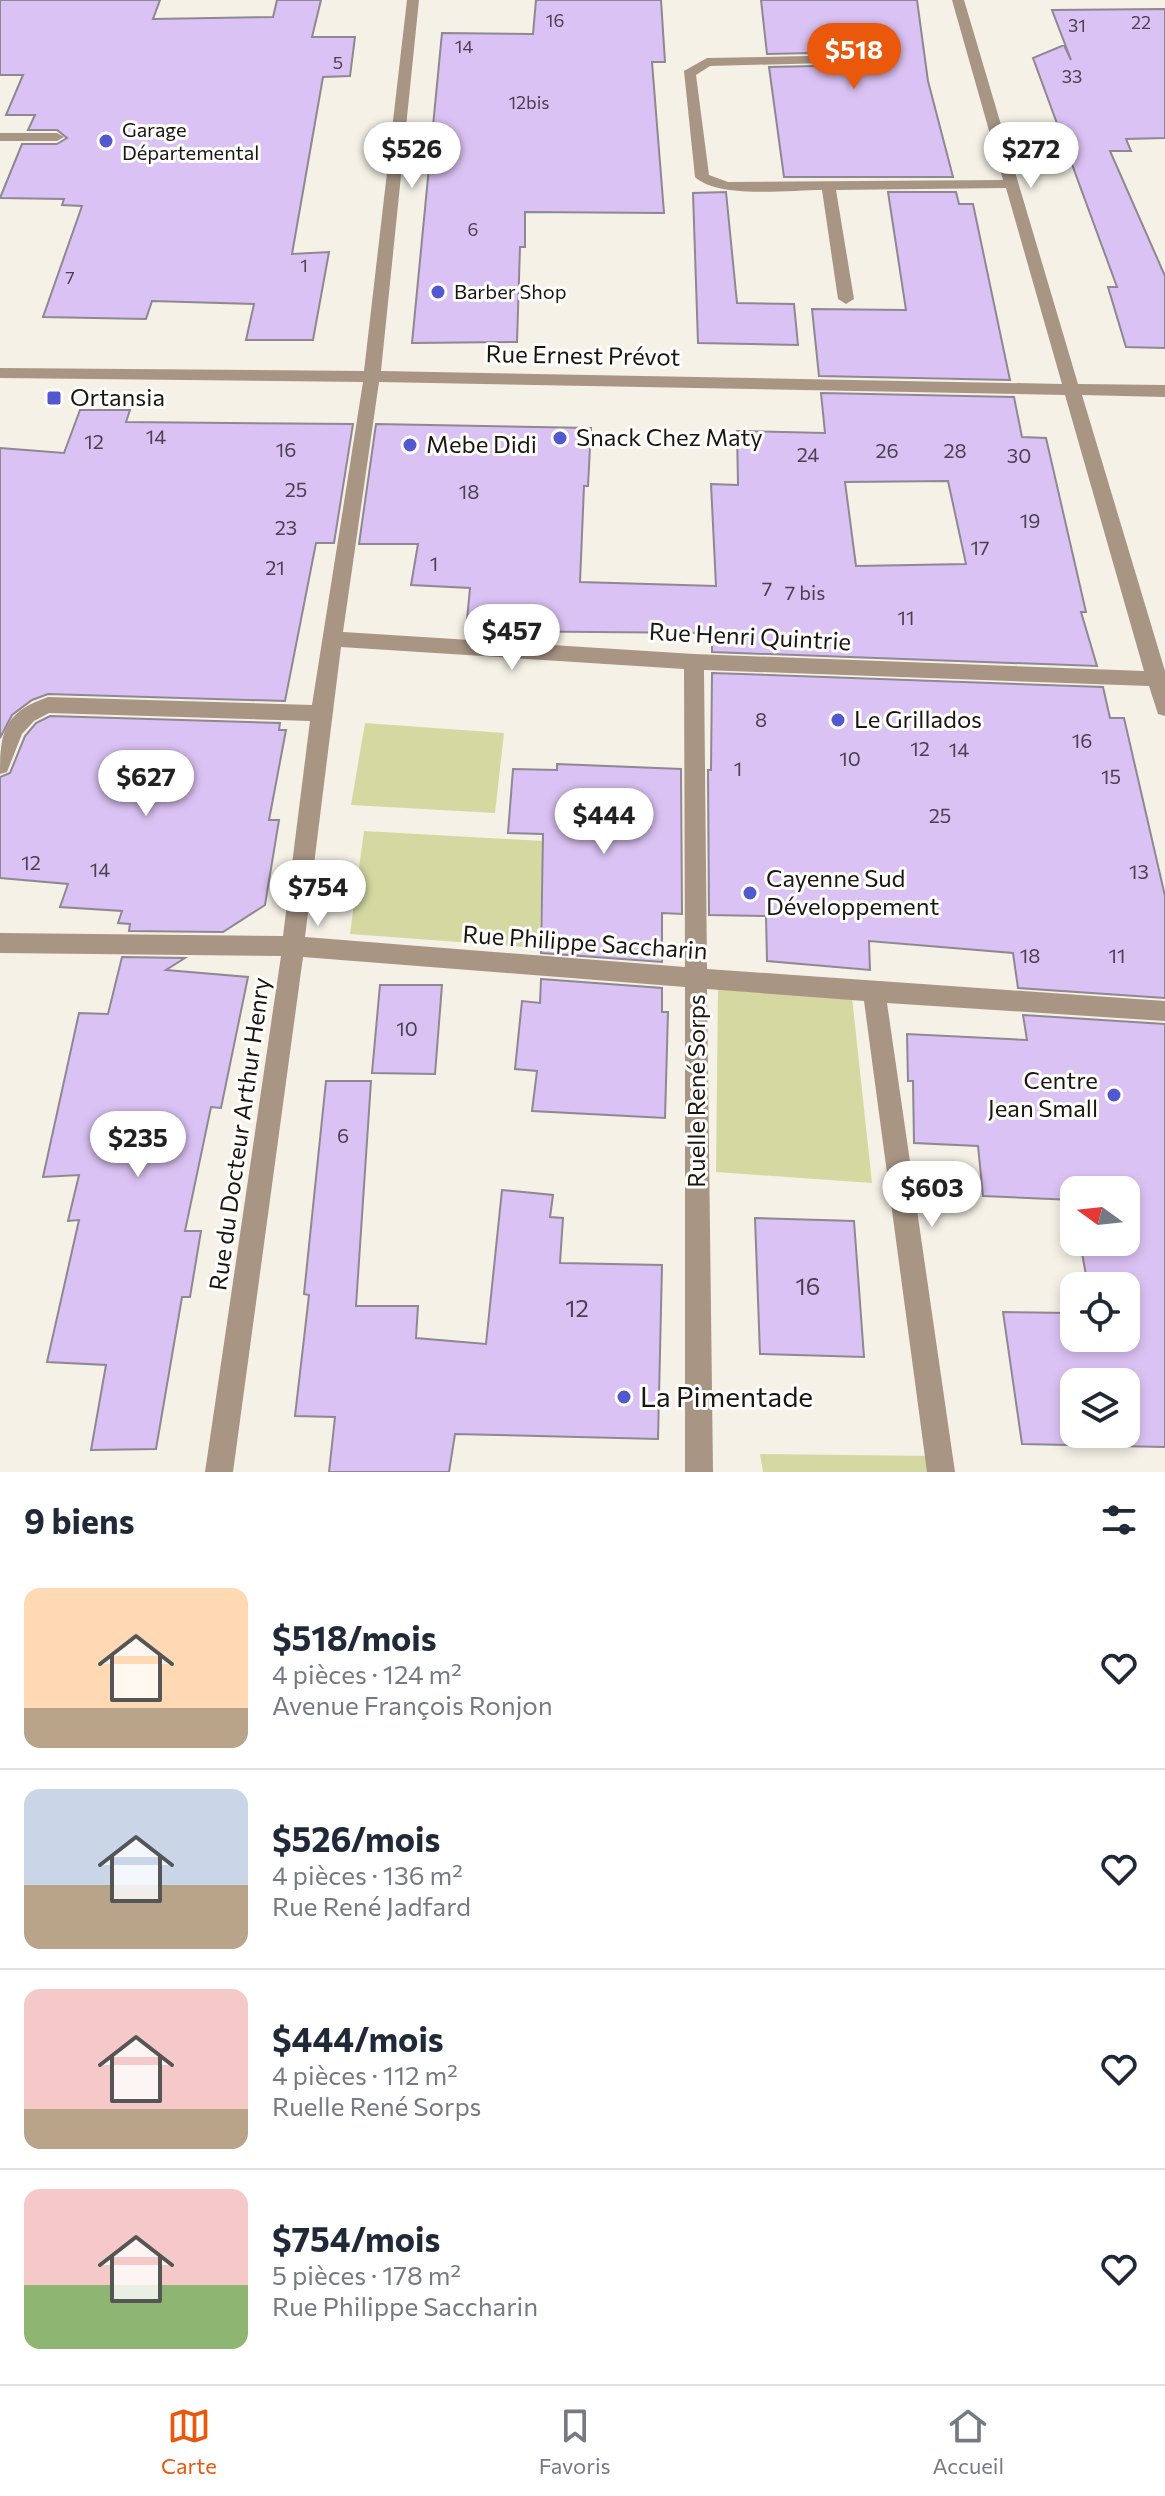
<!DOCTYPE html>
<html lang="fr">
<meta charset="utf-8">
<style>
body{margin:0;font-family:Commissioner,sans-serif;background:#f2f2f3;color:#1f2937;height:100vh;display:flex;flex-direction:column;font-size:30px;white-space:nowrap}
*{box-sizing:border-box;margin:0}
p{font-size:26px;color:#747a83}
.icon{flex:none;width:44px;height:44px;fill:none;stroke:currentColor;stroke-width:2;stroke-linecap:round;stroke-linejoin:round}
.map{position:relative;height:1472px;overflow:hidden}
.side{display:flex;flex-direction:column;background:#fff;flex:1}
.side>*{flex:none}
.needle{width:52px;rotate:285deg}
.tools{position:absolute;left:1060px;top:1176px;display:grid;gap:16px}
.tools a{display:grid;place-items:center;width:80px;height:80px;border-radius:16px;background:#fff;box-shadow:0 4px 12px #0003;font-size:40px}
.price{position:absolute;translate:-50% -68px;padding:0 18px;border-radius:28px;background:#fff;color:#222;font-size:26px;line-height:52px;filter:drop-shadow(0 2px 4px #0008)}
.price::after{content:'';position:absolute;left:50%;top:48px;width:24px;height:18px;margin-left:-12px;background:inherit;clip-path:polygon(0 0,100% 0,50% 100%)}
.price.selected{background:#ea580c;color:#fff}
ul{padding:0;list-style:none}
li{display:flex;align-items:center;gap:24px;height:200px;padding:0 24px}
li+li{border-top:2px solid #e0e1e3}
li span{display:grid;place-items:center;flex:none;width:224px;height:160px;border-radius:16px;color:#555}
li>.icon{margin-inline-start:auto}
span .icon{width:96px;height:96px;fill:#fffc;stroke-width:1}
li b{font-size:34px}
h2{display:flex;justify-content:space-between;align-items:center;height:96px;padding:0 24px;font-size:34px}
.dock{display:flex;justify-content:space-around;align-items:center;height:112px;border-top:2px solid #e0e1e3;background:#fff;font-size:22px;color:#747a83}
.dock a{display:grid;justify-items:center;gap:4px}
.dock .selected{color:#ea580c}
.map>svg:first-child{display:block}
.green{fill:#d5d9a1}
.building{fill:#dbc2f4;stroke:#8d8891;stroke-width:2;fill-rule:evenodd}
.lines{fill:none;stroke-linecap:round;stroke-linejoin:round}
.minor{fill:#a89584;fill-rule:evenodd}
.poi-dot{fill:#5258ce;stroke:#fffefc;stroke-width:3}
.labels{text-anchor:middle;stroke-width:6;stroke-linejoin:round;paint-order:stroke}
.far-number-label{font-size:18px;fill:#49414b}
.far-poi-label{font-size:20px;fill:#181613;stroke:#fffefc;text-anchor:start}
.number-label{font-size:20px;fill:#49414b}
.street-label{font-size:24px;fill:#181613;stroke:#fffefc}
.poi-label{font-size:24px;fill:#181613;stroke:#fffefc;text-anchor:start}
.near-number-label{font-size:24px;fill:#49414b}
.near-poi-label{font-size:28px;fill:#181613;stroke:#fffefc;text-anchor:start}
</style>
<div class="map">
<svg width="1165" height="1472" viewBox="0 0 1165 1472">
<rect width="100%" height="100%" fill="#f5f1e6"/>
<!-- green -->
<path class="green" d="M365,723l139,10 -9,80 -144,-8z
M364,831l179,10 -4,107 -189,-14z
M718,988l134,9 20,186 -156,-11z
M760,1454l173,2 -4,16h-166z"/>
<!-- building -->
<path class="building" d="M0,0h160l-7,19 120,-2 4,-17h44l-9,37h43l-5,39 -27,1 -31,177 37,-2 -16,88h-67l8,-36 -102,-3 -6,18 -103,-2 39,-111 -20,-1 2,-6 -64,-1 22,-54h35l10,-6 -10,-8h-29l7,-15h-29l17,-40h-23z
M536,0h125l4,62h-13l12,151 -139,-1v35h-5l-3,95 -105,1 30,-310 91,1z
M761,0h156l11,81 25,96h-169l-15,-110 95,-2 5,-7 -10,-6 -92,2z
M1165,9v129l-39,1 5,12h-21l55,125v72l-39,-1 -18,-60h9l-84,-229 31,-13 7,15 -19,-50z
M726,192l11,111 57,1 4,41 -100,-2 -5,-150z
M888,192h68l3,12h14l37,176 -191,-4 -7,-67 94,1z
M821,393l193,4 8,40 24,1 40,174h-5l16,54 -385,-14v-19l-246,-2 4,-43 -59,-3 7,-41h-59l17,-120 215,4 -3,58h-4l-4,96 136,4 -5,-102 27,1 -1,-54 88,2zM948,481l18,83 -110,2 -11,-84z
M80,410h50l-4,12 227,2 -19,119h-18l-31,158 -237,-7 -16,6 -20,15 -12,23v-290l64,5z
M712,673l391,14 7,31h14l41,178v102l-147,-10 -5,-35 -144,-12 1,29 -103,-9 -1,-45 -57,-1 -1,-145h3z
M50,716l230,7 -1,7h7l-17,90h10l-14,85 -42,27 -94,-1 1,-7 -12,-1 4,-12 -62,-4 8,-23 -68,-6v-101l10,-4 15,-37 11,-13z
M557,764l124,5 1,145 -20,-1v49l-121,-9 2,-119 -35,-1 5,-64 44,1z
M122,957l63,1 -19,12 82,7 -27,131 -10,-1 -26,124h16l-11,66h-8l-26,152 -65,1 15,-85 -59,-3 32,-142 -11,1 11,-46 -36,2 36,-164 29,1z
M541,979l121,9v24h6l-3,106 -133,-7 5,-40 -22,-2 7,-68 18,2z
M380,985h62l-7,89 -63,-1z
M1023,1015l142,9v423l-143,-3 -19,-132 71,1v25h52v-52h-38l-8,-44h46v-52h-52v15l-1,-5 -90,-4 -5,-50 -64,-3 -1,-62h-5l-1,-47 120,6zM1074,1382h52v52h-52z
M326,1081h45l-15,225h62l-2,32 70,6 16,-154 51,5 -3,22 13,1 -3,45 102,2 -4,174 -203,-5 -6,38h-120l6,-55 -40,-1 14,-121 -5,-1z
M755,1218l99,3 10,136 -104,-3z"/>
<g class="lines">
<!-- minor -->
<path class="minor" d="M407,0h12l-38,371 681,13 -56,-196 -170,2 18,109 -8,5 -8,-5 -16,-109c-32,0 -104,9 -127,-13l-11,-106 23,-13 152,-3 7,4 -2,3 -154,4 -14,9 13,100 19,7 275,-2 -51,-180h12l114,384 87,1v12l-83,-2 83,276v45l-7,-2 -9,-28 -445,-16 3,299 458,32v20l-278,-18 68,469h-28l-63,-471 -157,-12 6,483h-28v-485l-382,-30 -70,515h-28l76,-516 -281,-3v-20l283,3 27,-215 -261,-8 -15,8 -12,13 -15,38 -7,2c0,-42 4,-62 48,-77l264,8 51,-323 -363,-4v-10l364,3zM379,382l686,13 79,276 -450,-17 -351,-22zM341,647l343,22 1,298 -380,-30z
M0,133h57l7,4 -7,4h-57z"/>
</g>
<!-- markers -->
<g class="poi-dot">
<circle cx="106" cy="141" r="8"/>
<circle cx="438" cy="292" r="8"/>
<rect x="46" y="390" width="16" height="16" rx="4"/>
<circle cx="560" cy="438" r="8"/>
<circle cx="410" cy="445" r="8"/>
<circle cx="838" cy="720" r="8"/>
<circle cx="750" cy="893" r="8"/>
<circle cx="1114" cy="1095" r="8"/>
<circle cx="624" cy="1397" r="8"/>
</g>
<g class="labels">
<!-- far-number labels -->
<g class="far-number-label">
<text x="555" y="27">16</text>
<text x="1141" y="29">22</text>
<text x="1077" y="32">31</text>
<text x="464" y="53">14</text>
<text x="338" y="69">5</text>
<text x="1072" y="83">33</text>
<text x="529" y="109">12bis</text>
<text x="473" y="236">6</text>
<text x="304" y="272">1</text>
<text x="70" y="284">7</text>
</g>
<!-- far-poi labels -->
<g class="far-poi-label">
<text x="122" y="137">Garage<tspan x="122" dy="23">Départemental</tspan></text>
<text x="454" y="299">Barber Shop</text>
</g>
<!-- number labels -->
<g class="number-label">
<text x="156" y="444">14</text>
<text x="94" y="449">12</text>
<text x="286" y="457">16</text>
<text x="887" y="458">26</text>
<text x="955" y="458">28</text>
<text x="808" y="462">24</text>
<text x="1019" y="463">30</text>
<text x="296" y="497">25</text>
<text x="469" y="499">18</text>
<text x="1030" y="528">19</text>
<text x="286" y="535">23</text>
<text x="980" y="555">17</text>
<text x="434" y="571">1</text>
<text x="275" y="575">21</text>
<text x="767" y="596">7</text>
<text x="805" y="600">7 bis</text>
<text x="906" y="625">11</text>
<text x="761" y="727">8</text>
<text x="1082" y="748">16</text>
<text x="920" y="756">12</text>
<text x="959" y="757">14</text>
<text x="850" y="766">10</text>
<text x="738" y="776">1</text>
<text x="1111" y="784">15</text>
<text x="940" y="823">25</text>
<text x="31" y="870">12</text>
<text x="100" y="877">14</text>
<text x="1139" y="879">13</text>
<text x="1030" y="963">18</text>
<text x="1117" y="963">11</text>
<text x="407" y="1036">10</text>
<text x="343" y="1143">6</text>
</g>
<!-- street labels -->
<g class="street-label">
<text transform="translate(583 356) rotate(1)" y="8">Rue Ernest Prévot</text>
<text transform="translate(750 637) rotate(3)" y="8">Rue Henri Quintrie</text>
<text transform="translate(585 943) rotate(4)" y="8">Rue Philippe Saccharin</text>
<text transform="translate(697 1091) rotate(-90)" y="8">Ruelle René Sorps</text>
<text transform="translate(240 1134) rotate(-82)" y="8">Rue du Docteur Arthur Henry</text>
</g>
<!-- poi labels -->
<g class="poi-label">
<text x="70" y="406">Ortansia</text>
<text x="576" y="446">Snack Chez Maty</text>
<text x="426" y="453">Mebe Didi</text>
<text x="854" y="728">Le Grillados</text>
<text x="766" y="887">Cayenne Sud<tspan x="766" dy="28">Développement</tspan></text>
<text x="1098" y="1089" text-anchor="end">Centre<tspan x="1098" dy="28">Jean Small</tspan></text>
</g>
<!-- near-number labels -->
<g class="near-number-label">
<text x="808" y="1295">16</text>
<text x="577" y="1317">12</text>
</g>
<!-- near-poi labels -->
<g class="near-poi-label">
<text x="640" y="1407">La Pimentade</text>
</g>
</g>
</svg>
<div class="tools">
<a><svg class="needle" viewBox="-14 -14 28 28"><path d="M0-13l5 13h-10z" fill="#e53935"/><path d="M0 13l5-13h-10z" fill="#747a83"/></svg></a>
<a><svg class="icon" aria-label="locate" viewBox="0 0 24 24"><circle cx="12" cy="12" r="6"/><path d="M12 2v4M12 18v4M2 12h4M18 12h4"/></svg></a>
<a><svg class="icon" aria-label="layers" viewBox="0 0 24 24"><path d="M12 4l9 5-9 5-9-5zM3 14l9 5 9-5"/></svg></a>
</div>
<b class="price selected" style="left:854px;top:91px">$518</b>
<b class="price" style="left:412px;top:190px">$526</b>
<b class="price" style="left:1031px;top:190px">$272</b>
<b class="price" style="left:512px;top:672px">$457</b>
<b class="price" style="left:146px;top:818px">$627</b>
<b class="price" style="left:604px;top:856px">$444</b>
<b class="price" style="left:318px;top:928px">$754</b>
<b class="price" style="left:138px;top:1179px">$235</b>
<b class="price" style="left:932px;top:1229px">$603</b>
</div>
<section class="side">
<h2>9 biens<svg class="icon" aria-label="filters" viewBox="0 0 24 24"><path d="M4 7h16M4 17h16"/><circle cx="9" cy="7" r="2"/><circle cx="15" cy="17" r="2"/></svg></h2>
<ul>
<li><span style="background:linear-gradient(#ffd9b3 75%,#b9a48a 0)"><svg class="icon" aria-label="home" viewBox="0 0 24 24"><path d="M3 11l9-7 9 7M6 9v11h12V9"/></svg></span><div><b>$518/mois</b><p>4 pièces · 124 m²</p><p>Avenue François Ronjon</p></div><svg class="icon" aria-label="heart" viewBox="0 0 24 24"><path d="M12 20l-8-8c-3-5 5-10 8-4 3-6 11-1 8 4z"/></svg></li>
<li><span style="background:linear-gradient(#c9d6e8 60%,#b9a48a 0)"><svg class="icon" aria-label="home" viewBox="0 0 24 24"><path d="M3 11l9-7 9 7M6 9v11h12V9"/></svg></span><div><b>$526/mois</b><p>4 pièces · 136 m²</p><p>Rue René Jadfard</p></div><svg class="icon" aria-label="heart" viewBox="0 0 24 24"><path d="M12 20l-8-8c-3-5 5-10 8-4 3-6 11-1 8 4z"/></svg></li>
<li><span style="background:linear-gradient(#f6c9c9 75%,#b9a48a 0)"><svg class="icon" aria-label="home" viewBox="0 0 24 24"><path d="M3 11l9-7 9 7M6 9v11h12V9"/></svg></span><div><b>$444/mois</b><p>4 pièces · 112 m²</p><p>Ruelle René Sorps</p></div><svg class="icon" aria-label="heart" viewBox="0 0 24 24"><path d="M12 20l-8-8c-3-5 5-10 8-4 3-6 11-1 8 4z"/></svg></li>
<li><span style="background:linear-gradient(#f6c9c9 60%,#8fb573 0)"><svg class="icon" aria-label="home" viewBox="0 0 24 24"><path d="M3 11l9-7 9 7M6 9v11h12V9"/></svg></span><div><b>$754/mois</b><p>5 pièces · 178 m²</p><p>Rue Philippe Saccharin</p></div><svg class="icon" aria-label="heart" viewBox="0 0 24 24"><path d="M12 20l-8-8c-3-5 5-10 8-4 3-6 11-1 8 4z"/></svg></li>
</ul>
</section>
<nav class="dock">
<a class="selected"><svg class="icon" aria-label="map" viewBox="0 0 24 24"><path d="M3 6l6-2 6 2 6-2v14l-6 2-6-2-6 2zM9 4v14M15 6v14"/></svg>Carte</a>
<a><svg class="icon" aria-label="saved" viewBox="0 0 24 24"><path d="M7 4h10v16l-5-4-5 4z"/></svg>Favoris</a>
<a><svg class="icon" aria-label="home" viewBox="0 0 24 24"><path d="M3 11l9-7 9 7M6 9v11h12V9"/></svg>Accueil</a>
</nav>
